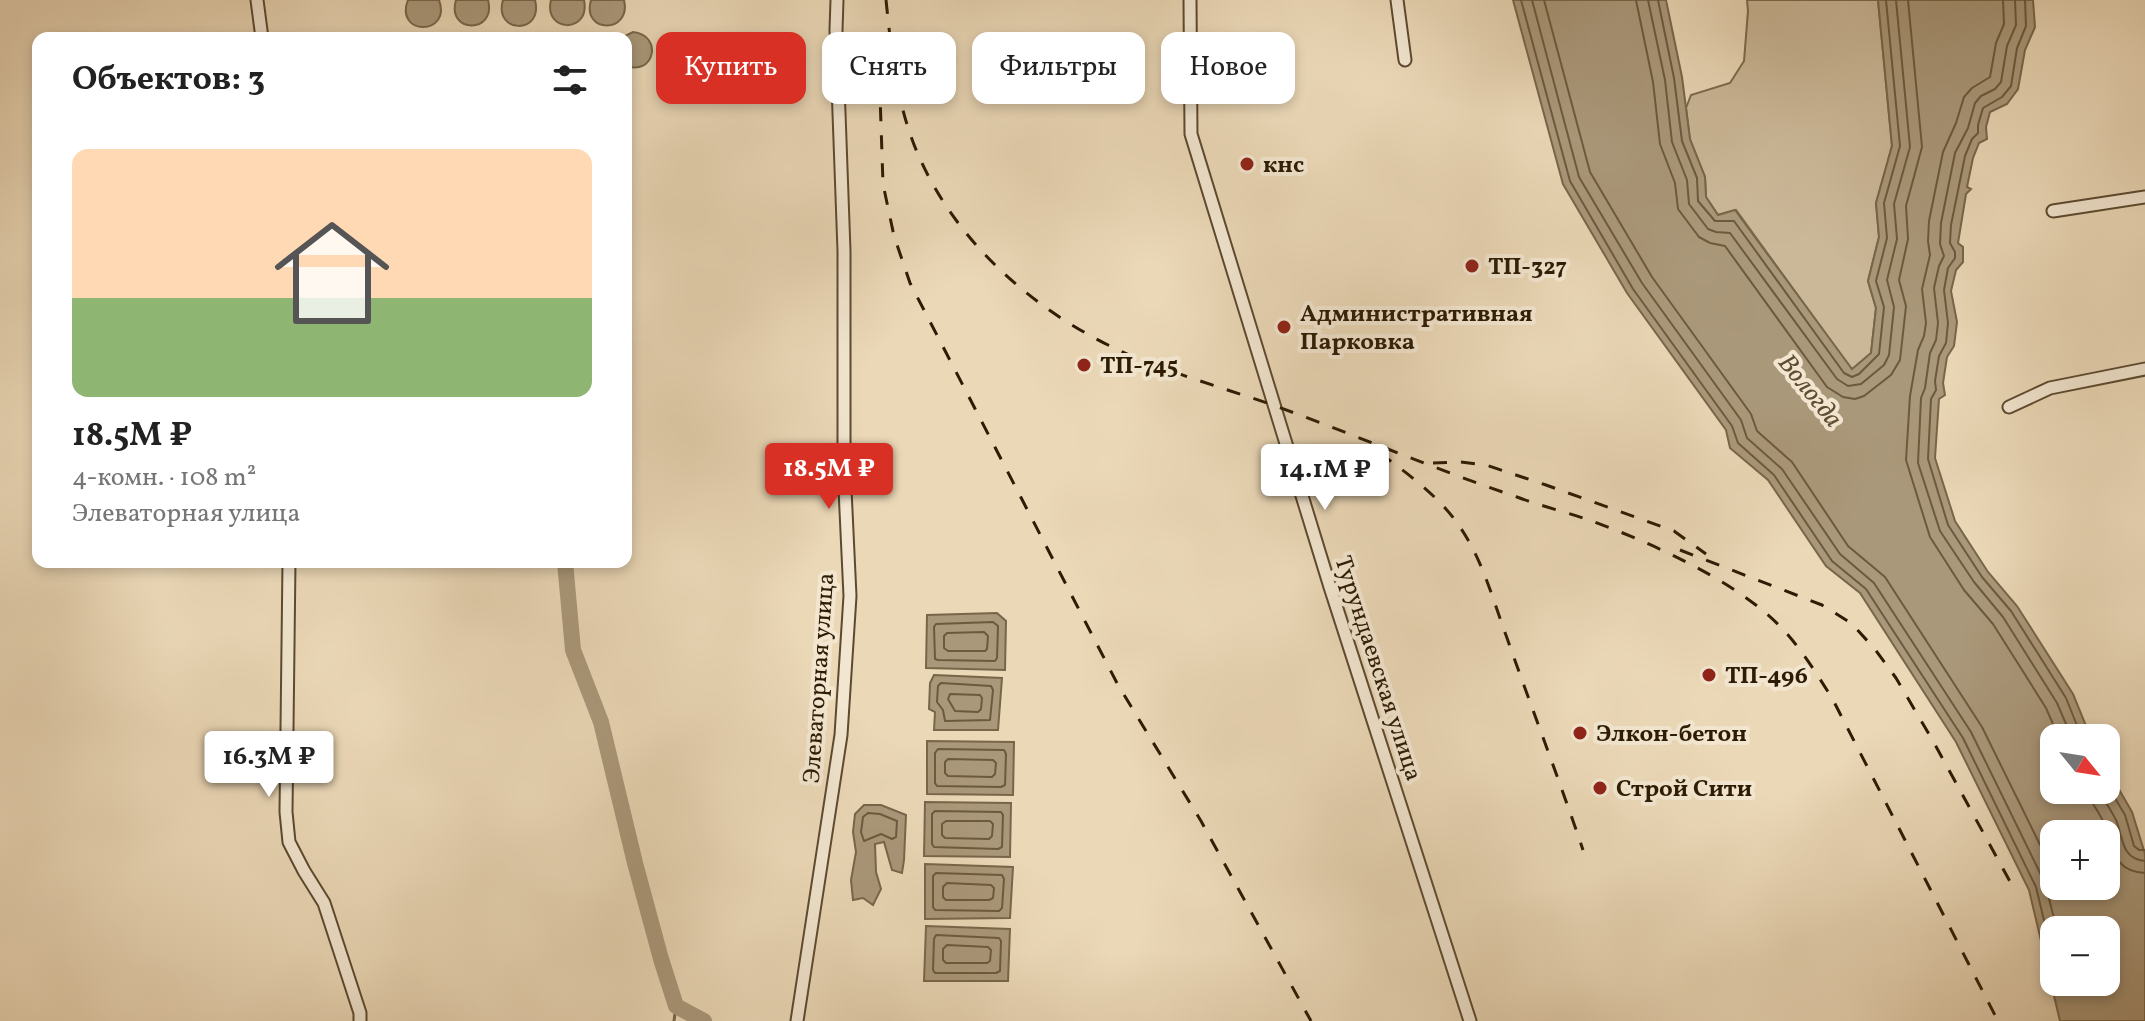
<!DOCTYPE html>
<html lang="ru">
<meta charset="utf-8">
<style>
body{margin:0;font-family:Vollkorn,serif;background:#f6f6f6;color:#222;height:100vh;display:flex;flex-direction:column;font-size:30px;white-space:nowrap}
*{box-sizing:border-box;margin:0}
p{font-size:26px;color:#767676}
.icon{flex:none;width:44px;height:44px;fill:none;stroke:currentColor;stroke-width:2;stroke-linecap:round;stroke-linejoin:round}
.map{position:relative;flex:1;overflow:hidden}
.side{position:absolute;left:32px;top:32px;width:600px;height:536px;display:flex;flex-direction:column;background:#fff;border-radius:16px;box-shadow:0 4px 12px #0003}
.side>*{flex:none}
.banner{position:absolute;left:656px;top:32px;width:760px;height:72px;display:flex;gap:16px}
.needle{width:52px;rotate:120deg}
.tools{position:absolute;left:2040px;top:724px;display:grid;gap:16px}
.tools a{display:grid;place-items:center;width:80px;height:80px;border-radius:16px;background:#fff;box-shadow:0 4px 12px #0003;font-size:40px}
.price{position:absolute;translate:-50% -68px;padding:0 18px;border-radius:8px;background:#fff;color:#222;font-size:26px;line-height:52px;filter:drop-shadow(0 2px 4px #0008)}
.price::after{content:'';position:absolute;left:50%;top:48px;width:24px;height:18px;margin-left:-12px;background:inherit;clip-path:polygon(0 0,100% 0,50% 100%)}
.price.selected{background:#d93025;color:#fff}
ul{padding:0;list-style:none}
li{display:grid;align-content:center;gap:16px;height:424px;padding:0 40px}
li+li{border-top:2px solid #e0e0e0}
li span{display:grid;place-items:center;height:248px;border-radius:16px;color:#555}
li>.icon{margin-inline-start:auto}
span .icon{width:144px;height:144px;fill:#fffc;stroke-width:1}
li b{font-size:34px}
h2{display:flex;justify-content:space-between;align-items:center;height:96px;padding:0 40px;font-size:34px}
.pill{padding:0 28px;border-radius:16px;background:#fff;box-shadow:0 4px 12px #0003;font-size:28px;line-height:72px}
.pill.selected{background:#d93025;color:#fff}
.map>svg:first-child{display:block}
.green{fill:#cbb898;stroke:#7c6a4e;stroke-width:2}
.water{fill:#aa987a;stroke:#78664a;stroke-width:2;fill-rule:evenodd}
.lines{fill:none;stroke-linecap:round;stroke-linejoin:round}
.shore{stroke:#6c5a3e;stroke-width:2}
.stream{stroke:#78664a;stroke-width:3}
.river{stroke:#aa987a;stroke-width:16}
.minor-casing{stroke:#5c4a30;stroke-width:15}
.minor{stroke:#f2e6d0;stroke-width:11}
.rail{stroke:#2d1b03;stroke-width:3;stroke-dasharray:14 14;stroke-linecap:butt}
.poi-dot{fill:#8f2418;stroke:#f2e6d0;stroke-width:3}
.labels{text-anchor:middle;stroke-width:8;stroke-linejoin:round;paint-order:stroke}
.poi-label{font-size:24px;font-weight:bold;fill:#2d1b03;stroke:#f2e6d0;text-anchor:start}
.street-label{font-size:24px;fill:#2d1b03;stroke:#f2e6d0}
.water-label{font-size:26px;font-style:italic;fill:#5f4d33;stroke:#f2e6d0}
</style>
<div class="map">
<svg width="2145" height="1021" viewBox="0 0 2145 1021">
<rect width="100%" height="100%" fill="#ebd8b7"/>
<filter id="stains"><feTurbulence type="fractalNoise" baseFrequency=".0025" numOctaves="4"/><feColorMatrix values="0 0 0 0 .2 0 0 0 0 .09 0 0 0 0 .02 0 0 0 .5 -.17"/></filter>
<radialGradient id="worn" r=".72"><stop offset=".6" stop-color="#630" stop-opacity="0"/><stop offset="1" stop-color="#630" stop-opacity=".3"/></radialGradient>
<!-- green -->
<path class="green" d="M1747,0h131l14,146 -16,57 3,34 -11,44 8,27 -5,45 -19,17 -116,-160 -18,5 -12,-18 -1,-20 -15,-37 -4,-32 5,-13 39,-12 14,-22 4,-50z"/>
<!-- water -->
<path class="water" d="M408,0h31c13,36 -45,36 -31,0z
M456,0h32c9,34 -42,34 -32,0z
M503,0h32c9,35 -42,34 -32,0z
M551,0h33c7,34 -41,33 -33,0z
M591,0h33c8,34 -43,34 -33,0z
M1513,0h153l16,77 8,62 15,38 1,20 12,18 17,-5 117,159 19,-16 5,-45 -8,-27 11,-44 -3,-34 16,-57 -14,-146h155l2,27 -10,23 -7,39 -11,15 -17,8 -4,15 1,12 -8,4 -6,15 -6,29 4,2 -5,5 -8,49 5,4v15l-7,8 -5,21 6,31 -3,24 -7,11 -4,26 2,12 -6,4 -4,59 20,63 33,51 29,34 56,88 18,44h-37v52h52v-23l26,45 13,42v167h-85l-31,-131 -73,-148 -96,-149 -34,-27 -58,-86 -38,-32 -4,-18 -99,-137 -64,-109zM2054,834h52v52h-52zM2054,930h52v52h-52z
M633,32c30,3 22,44 -7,34v-28h-5z
M997,613l9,8 -1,49 -79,-2 1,-53z
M934,675l68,3 -4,52h-64l1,-18 -6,-3 1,-26z
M927,741l87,1 -1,53 -86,-1z
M925,802l86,1 -1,54 -86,-1z
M864,805h17l25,10 -2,45 -2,13 -10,-3 -8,-28 -9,2 1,28 5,17 -8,16 -10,-7 -10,2 -2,-20 5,-28 -3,-20 2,-18z
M925,864l88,3 -3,51 -85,1z
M926,926l84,3 -2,52h-84z"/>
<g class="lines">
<!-- shore -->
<path class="shore" d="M1521,0l49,181 63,108 99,137 6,17 36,32 58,86 34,28 97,149 73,149 18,75
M1532,0l47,177 63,106 99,137 6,18 35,31 58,85 34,29 97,149 74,151 12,47
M1544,0l46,172 62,105 99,137 6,17 35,31 56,84 37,31 97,150 72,146
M1636,0l17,82 7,62 15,39 3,26 21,28 11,6 15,3 102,141 16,10 12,2 9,-3 27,-21 9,-15 6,-54 -7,-26 9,-41 -2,-33 16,-59 -14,-147
M1648,0l17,80 7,62 15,38 2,24 19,25 8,3 14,1 107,146 11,7 13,-2 23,-19 5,-10 5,-48 -7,-27 10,-41 -3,-35 16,-57 -14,-147
M1658,0l16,78 8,63 15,37 1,23 17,20h19l110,152 8,4 7,-3 20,-20 5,-47 -8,-26 11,-43 -3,-35 16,-57 -14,-146
M2003,0l1,24 -8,19 -6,34 -18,11 -8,9 -8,26 -13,29 -14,69 -1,20 2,14 -8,34 4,34 -2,13 -6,14 -8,46 -4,64 24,77 34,53 29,34 53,84 13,30
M2015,0l1,25 -9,21 -6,36 -6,7 -14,7 -6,7 -7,25 -13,25 -14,70 -1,21 4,12 -5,10 -5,22 4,35 -2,17 -6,13 -5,35 -4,10 -3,65 22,68 34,51 29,35 54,86 15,35
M2025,0l1,26 -9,22 -6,38 -9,11 -19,11 -5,17v8l-6,6 -7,17 -14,69 -1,18 5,9v6l-7,10 -4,22 4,33 -2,20 -7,13 -4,25 1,9 -5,9 -3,60 20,66 34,52 29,34 55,87 16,40
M993,622l5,4 -1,32 -2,3 -57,-1 -3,-1 -1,-32 2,-3z
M984,632l4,4 -1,13 -2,2h-37l-4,-3v-12l3,-3z
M941,683l50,3 2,4 -3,30 -45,1 -2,-11 -6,-8 1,-16z
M950,694l30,1 2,3 -1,11 -3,3 -23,-1 -7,-12z
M938,749l66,1 2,4 -1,31 -4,2 -64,-1 -2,-3v-30z
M948,759l45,1 3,3 -1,11 -3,3 -44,-1 -3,-3v-11z
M2106,783l19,32 9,31 5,4h6
M2084,790c7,11 15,22 20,33 11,24 7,48 41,50
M2098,790c6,10 13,20 18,30 7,17 5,39 29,41
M935,811l66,1 2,3 -1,32 -4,2 -64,-2 -2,-3v-30z
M880,814l17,7 -1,16 -4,2 -11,-5 -17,7 -3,-9 2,-15 5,-4z
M946,821h44l3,3 -1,12 -3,3 -44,-1 -3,-3v-11z
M936,873l66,2 2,4 -2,29 -3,3 -64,-1 -2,-3v-31z
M947,883l44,2 3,3 -1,10 -4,2h-43l-3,-3v-10z
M936,935l63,3 2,3 -1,30 -4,2h-61l-2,-3 1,-31z
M947,945l41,2 3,3 -1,11 -3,2h-41l-3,-3v-11z"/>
<!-- stream -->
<path class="stream" d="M674,1021l2,-15"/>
<!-- river -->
<path class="river" d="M565,562l8,88 28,72 34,141 26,96 15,47 28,15"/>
<!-- minor casing -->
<g class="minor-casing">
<path id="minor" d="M257,0l5,38
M1190,0l1,134 139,453 140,434
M1397,0l8,60
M2053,211l92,-14
M2009,407l41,-19 95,-19
M289,562l-3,250 3,30 15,29 20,32 36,110v8
M797,1021l44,-286 9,-139 -6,-128v-217l-8,-221 1,-30"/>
</g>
<!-- minor -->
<use href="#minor" class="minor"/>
<!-- rail -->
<path class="rail" d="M886,0c5,48 10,97 27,142 38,100 128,177 226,217 43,17 87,30 131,45 83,30 164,65 247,93 24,9 49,15 72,23 58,21 131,54 178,94 27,23 46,54 65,84l166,323
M888,52l-8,43 3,89 11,52 16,47 208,402 83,136 110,200
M1380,453c29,22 59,43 80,74 23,34 33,73 47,111 25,71 52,141 76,212
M1433,463l27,-1 26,3 60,20 128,46 32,23
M1680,550l142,55 29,18 23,25 22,30 37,63 80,146"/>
</g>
<!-- markers -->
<g class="poi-dot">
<circle cx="1247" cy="164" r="8"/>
<circle cx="1472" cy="266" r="8"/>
<circle cx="1284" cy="327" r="8"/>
<circle cx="1084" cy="365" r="8"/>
<circle cx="1709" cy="675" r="8"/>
<circle cx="1580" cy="733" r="8"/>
<circle cx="1600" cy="788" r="8"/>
</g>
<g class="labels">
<!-- poi labels -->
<g class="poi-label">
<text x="1263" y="172">кнс</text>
<text x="1488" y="274">ТП-327</text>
<text x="1300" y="321">Административная<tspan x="1300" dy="28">Парковка</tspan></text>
<text x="1100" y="373">ТП-745</text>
<text x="1725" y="683">ТП-496</text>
<text x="1596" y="741">Элкон-бетон</text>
<text x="1616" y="796">Строй Сити</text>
</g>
<!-- street labels -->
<g class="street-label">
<text transform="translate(1379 668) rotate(72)" y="8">Турундаевская улица</text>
<text transform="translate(818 678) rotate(-86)" y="8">Элеваторная улица</text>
</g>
<!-- water labels -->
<g class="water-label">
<text transform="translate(1811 390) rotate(51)" y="9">Вологда</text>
</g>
</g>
<rect width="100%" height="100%" filter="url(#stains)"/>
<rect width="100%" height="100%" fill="url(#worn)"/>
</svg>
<div class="tools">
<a><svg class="needle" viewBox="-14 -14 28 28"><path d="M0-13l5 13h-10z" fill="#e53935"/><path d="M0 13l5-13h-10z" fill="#767676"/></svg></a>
<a>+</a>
<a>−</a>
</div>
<b class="price selected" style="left:829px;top:511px">18.5M ₽</b>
<b class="price" style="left:1325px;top:512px">14.1M ₽</b>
<b class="price" style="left:269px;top:799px">16.3M ₽</b>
<div class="banner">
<a class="pill selected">Купить</a>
<a class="pill">Снять</a>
<a class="pill">Фильтры</a>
<a class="pill">Новое</a>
</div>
<section class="side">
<h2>Объектов: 3<svg class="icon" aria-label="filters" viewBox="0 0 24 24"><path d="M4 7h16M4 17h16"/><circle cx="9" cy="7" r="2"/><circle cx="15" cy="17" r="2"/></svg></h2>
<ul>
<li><span style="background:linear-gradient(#ffd9b3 60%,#8fb573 0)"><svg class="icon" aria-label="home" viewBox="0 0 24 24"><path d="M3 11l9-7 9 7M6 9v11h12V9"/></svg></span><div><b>18.5M ₽</b><p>4-комн. · 108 m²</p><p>Элеваторная улица</p></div></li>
</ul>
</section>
</div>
